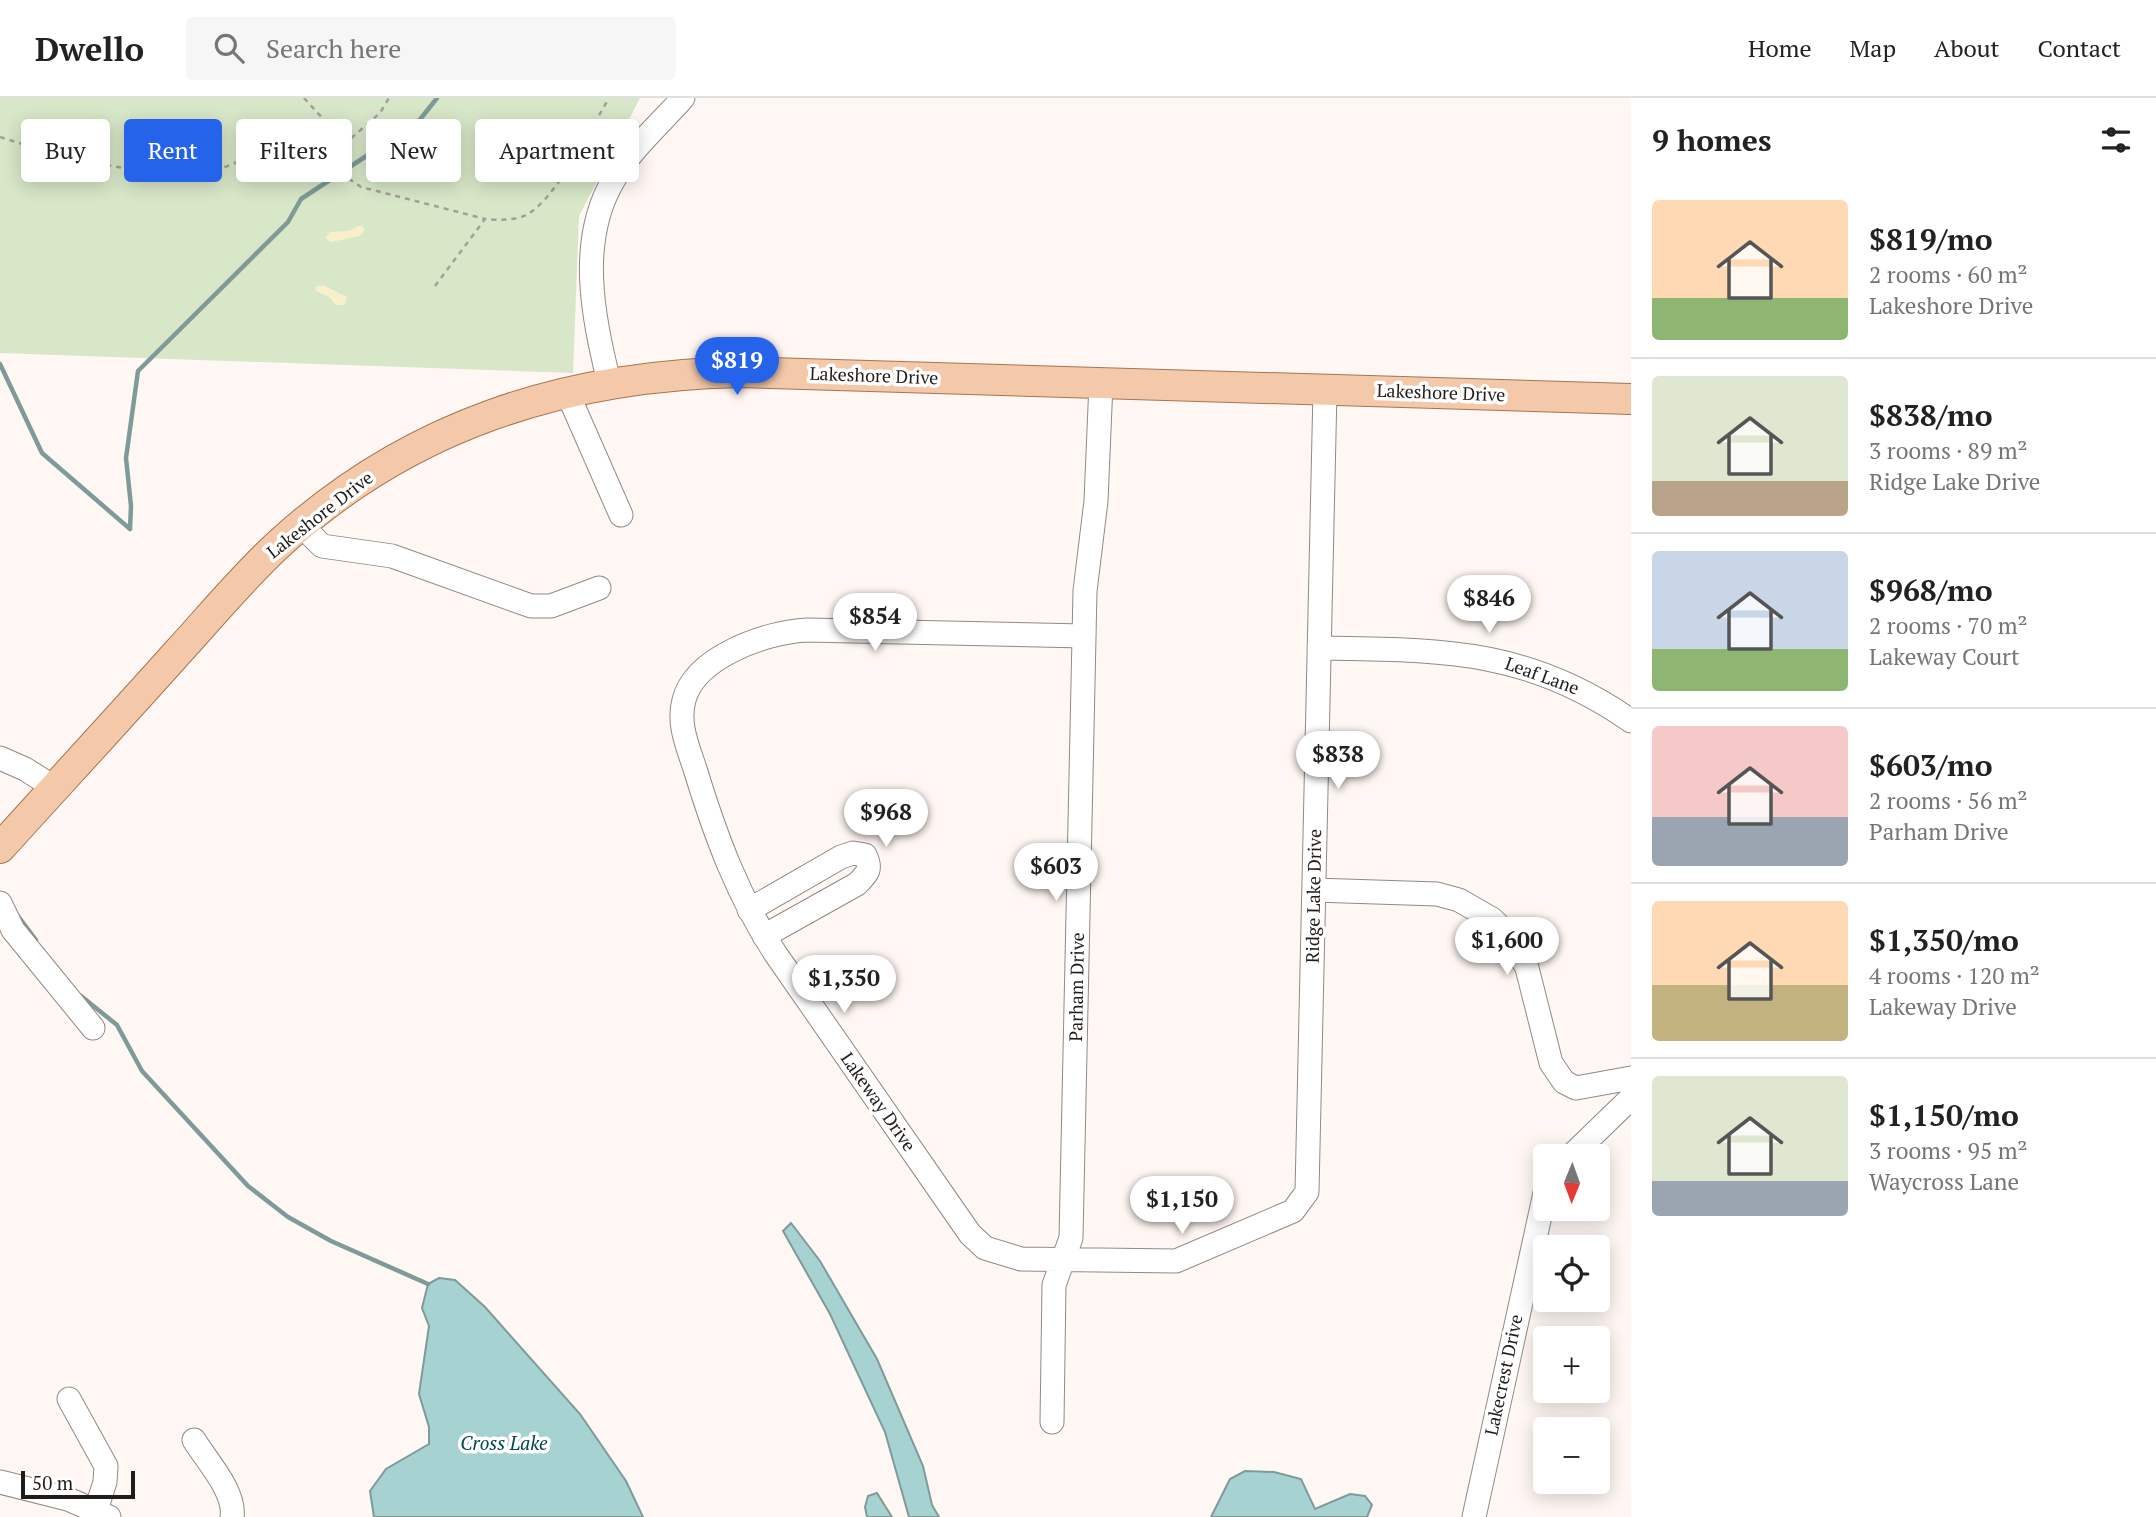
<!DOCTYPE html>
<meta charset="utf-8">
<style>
body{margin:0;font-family:"PT Serif",serif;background:#f6f6f6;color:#222;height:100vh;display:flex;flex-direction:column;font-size:26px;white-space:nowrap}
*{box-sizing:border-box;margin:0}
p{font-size:23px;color:#767676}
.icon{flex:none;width:38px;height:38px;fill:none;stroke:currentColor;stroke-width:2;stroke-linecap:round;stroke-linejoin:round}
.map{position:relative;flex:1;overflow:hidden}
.sheet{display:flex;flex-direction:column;background:#fff;width:525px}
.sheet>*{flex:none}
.top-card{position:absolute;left:21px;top:21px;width:665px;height:63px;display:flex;gap:14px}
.needle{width:46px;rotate:181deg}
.buttons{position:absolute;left:1533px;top:1046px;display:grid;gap:14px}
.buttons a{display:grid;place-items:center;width:77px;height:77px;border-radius:7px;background:#fff;box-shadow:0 4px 18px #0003;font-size:35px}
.scale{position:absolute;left:21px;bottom:18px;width:114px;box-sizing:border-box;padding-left:7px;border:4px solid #201c19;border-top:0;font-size:19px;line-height:24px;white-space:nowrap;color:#201c19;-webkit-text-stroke:5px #fff;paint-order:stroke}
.price{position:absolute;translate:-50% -60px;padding:0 16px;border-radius:24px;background:#fff;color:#222;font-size:23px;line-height:46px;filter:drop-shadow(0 2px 4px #0008)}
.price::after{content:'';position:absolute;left:50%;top:42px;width:21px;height:16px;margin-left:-10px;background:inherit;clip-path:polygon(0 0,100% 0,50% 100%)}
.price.active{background:#2563eb;color:#fff}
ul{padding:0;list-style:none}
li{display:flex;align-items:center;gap:21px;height:175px;padding:0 21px}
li+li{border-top:2px solid #e0e0e0}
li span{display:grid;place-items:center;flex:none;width:196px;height:140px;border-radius:7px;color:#555}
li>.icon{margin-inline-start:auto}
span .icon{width:84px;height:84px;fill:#fffc;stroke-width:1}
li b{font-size:30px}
h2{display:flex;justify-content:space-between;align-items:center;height:84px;padding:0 21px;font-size:30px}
.tag{padding:0 24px;border-radius:7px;background:#fff;box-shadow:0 4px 18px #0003;font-size:24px;line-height:63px}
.tag.active{background:#2563eb;color:#fff}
header{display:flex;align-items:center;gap:42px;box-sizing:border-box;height:98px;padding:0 35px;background:#fff;border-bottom:2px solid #e0e0e0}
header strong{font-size:33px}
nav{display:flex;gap:38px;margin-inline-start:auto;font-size:24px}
.search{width:490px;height:63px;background:#f6f6f6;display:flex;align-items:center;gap:18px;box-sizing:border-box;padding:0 24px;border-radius:7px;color:#767676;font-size:26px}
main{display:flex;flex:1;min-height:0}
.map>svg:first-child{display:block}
.green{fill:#d8e7c8}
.sand{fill:#f9efca}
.water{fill:#a6d2d1;stroke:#7e9b9a;stroke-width:2}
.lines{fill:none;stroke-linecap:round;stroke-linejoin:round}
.stream{stroke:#7e9b9a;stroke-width:4.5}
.minor-casing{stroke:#948983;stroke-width:25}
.major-casing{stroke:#a57551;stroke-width:32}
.path{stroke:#a59f9b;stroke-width:2.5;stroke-dasharray:5 5;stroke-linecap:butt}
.minor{stroke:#fff;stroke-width:23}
.major{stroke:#f4c9a9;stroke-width:30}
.labels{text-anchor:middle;stroke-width:7;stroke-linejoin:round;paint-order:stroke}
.street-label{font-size:18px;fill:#201c19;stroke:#fff}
.water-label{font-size:19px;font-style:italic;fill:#034849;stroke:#fff}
</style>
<header>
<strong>Dwello</strong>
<div class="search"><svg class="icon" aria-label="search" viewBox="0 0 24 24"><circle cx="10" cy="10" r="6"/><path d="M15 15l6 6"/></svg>Search here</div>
<nav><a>Home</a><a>Map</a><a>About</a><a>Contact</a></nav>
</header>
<main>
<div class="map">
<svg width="1631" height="1419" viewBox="0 0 1631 1419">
<rect width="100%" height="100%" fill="#fff7f3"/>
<!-- green -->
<path class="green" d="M0,0h640l-61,118 -6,157 -573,-20z"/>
<!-- sand -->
<path class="sand" d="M361,127l4,4 -5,7 -29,6 -6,-4 5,-6 19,-1z
M323,187l24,12 -2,8h-9l-7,-8 -13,-6 -1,-4z"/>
<!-- water -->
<path class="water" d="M791,1125l29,38 57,98 46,107 9,39 7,12h-30l-24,-85 -55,-118 -47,-83z
M439,1180l16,2 30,27 95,107 46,67 17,36h-269l-4,-26 16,-22 43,-25v-17l-10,-33 10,-68 -7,-18 6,-24z
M1245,1373l29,1 27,7 14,30 35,-15 15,2 7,9 -5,12h-156l19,-38z
M877,1395l15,24h-25l-2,-10 3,-11z"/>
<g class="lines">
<!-- stream -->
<path class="stream" d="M0,266l42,89 88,76
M130,431l1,-23 -5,-48 12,-87 150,-149 13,-23 117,-77 19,-24
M18,818l18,24
M81,898l36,29 25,46 106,115 40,31 43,24 97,43"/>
<!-- minor casing -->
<g class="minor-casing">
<path id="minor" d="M609,284c-16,-66 -32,-141 5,-203 17,-30 46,-55 69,-81
M567,294l54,123
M302,428l20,20 70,10 139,50h20l48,-18
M1084,538l-277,-6c-41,2 -112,27 -123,70 -7,25 5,49 12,72 20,65 42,124 79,181l195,281 15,14 36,11 155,2 117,-50 14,-19 18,-802
M1319,550c121,2 208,0 312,73
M0,660l25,11 30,19
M1314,792l123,4 22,6 33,19 18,18 17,31 24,95 13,19 12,6 55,-10
M0,805l13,27 80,98
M749,812l92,-53 12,-4 12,2c7,14 3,18 -8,29l-93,52
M1570,1059l61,-59
M69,1301l37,67 -1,16 -9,28
M1052,1324l2,-137 17,-47 14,-647 11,-90 5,-118
M194,1342c12,20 42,52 38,77
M0,1384l68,17 41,18
M1474,1419l71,-324"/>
</g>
<!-- major casing -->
<g class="major-casing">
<path id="major" d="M0,750c59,-65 119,-130 178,-196 33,-36 65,-75 101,-108 131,-120 286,-168 460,-172l892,27"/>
</g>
<!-- path -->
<path class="path" d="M304,0l43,47
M0,39c50,16 100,29 152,35 12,1 26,5 37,4 56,-7 72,-42 135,-14l56,-49 9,-15
M324,64l37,25 124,32
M435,188l50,-67c14,1 31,2 43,-5 29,-17 63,-86 81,-116"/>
<!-- minor -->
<use href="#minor" class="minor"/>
<!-- major -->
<use href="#major" class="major"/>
</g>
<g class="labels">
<!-- street labels -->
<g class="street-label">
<text transform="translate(874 278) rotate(2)" y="6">Lakeshore Drive</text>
<text transform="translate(1441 295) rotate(2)" y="6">Lakeshore Drive</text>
<text transform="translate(320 417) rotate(-38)" y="6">Lakeshore Drive</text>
<text transform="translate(1542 578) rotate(20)" y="6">Leaf Lane</text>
<text transform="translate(1314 798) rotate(-89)" y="6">Ridge Lake Drive</text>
<text transform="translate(1077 889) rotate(-89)" y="6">Parham Drive</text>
<text transform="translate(878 1004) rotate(55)" y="6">Lakeway Drive</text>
<text transform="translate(1504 1277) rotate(-78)" y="6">Lakecrest Drive</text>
</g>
<!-- water labels -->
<g class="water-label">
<text x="504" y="1352">Cross Lake</text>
</g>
</g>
</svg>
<div class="buttons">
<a><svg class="needle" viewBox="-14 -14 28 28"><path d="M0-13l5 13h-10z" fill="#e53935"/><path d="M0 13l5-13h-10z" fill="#767676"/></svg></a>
<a><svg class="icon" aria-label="locate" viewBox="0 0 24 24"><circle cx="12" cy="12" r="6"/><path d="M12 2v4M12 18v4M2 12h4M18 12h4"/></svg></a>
<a>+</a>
<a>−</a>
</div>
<div class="scale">50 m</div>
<b class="price active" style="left:737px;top:299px">$819</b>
<b class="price" style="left:1489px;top:537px">$846</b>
<b class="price" style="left:875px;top:555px">$854</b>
<b class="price" style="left:1338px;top:693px">$838</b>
<b class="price" style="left:886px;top:751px">$968</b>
<b class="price" style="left:1056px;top:805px">$603</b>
<b class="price" style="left:1507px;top:879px">$1,600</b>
<b class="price" style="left:844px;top:917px">$1,350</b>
<b class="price" style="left:1182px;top:1138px">$1,150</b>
<div class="top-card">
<a class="tag">Buy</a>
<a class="tag active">Rent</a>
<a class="tag">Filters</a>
<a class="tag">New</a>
<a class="tag">Apartment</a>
</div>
</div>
<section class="sheet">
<h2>9 homes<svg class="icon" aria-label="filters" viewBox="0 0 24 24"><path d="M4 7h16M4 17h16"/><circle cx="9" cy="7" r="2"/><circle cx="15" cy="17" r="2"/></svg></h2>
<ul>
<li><span style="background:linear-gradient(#ffd9b3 70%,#8fb573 0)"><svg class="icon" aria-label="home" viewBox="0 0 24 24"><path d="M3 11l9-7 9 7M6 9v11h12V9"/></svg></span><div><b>$819/mo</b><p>2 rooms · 60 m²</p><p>Lakeshore Drive</p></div></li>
<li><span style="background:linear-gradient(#dfe7d0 75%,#b9a48a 0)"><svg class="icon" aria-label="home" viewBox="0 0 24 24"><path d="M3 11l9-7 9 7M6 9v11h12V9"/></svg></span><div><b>$838/mo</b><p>3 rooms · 89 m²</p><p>Ridge Lake Drive</p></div></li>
<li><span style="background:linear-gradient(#c9d6e8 70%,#8fb573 0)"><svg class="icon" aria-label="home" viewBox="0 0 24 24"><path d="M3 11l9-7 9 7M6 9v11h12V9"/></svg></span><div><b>$968/mo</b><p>2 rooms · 70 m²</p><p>Lakeway Court</p></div></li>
<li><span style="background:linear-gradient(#f6c9c9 65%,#9aa5b1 0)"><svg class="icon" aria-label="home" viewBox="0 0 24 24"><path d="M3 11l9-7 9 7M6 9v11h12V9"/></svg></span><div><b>$603/mo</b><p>2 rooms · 56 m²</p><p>Parham Drive</p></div></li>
<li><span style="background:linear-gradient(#ffd9b3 60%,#c2b280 0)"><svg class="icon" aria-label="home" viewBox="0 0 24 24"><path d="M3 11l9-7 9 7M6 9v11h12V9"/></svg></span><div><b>$1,350/mo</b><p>4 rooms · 120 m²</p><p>Lakeway Drive</p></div></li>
<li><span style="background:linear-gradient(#dfe7d0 75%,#9aa5b1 0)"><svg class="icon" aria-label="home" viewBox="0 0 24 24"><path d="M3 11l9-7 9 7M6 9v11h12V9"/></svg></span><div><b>$1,150/mo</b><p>3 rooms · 95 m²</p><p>Waycross Lane</p></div></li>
</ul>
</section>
</main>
